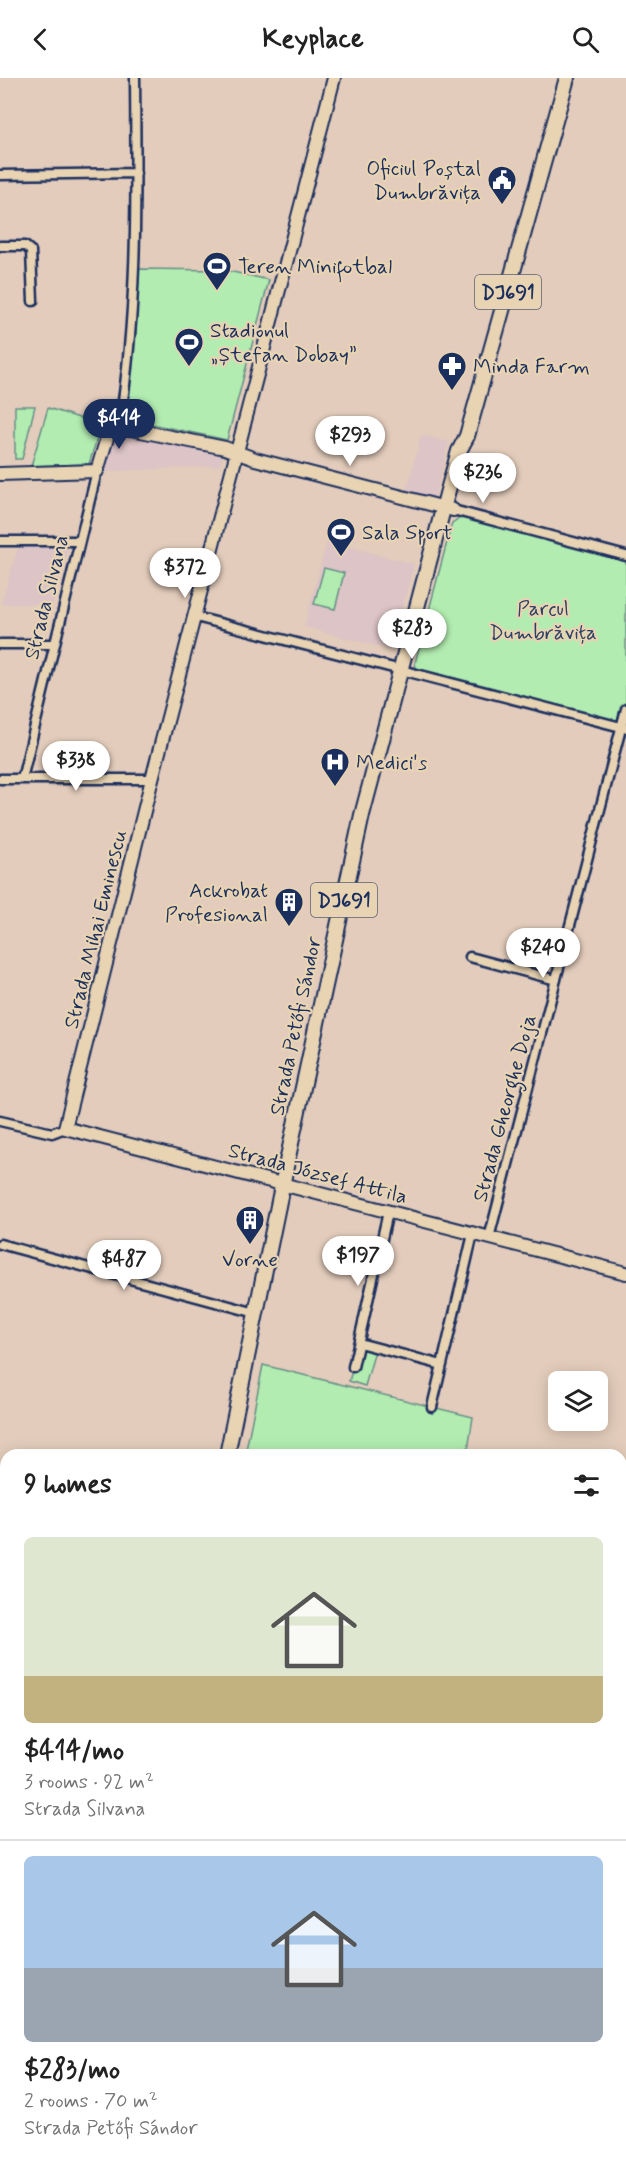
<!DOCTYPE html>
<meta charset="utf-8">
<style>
body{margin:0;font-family:Mynerve,sans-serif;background:#f6f6f6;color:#222;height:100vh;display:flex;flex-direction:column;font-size:22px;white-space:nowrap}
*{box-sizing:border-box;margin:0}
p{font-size:20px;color:#767676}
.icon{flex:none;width:33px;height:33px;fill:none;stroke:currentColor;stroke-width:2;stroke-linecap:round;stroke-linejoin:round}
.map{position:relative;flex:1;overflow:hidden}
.panel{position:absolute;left:0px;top:1371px;width:627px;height:720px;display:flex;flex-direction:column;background:#fff;border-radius:18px 18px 0 0;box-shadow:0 3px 15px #0003}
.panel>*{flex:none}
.tools{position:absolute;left:548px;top:1293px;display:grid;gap:12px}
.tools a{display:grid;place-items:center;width:60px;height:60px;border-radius:9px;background:#fff;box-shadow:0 3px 15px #0003;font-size:30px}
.price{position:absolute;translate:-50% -51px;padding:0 14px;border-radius:21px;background:#fff;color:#222;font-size:20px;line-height:39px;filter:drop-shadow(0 2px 3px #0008)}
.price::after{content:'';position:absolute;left:50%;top:36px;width:18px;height:14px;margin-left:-9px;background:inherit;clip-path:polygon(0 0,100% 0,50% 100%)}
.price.on{background:#1b2f5e;color:#fff}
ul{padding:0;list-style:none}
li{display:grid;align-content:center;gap:12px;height:318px;padding:0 24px}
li+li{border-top:2px solid #e0e0e0}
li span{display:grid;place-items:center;height:186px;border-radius:9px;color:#555}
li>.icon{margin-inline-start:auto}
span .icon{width:108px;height:108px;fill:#fffc;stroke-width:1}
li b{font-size:26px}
h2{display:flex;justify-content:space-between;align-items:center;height:72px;padding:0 24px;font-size:26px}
header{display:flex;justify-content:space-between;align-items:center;height:78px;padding:0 24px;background:#fff;font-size:27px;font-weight:700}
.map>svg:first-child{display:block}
.built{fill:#ddc4c6}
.green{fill:#b2ecb0;stroke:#668e87;stroke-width:1.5}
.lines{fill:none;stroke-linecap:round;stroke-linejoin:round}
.street-casing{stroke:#1b2f5e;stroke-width:13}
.secondary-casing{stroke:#1b2f5e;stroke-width:16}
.primary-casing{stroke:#1b2f5e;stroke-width:18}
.street{stroke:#e8d3b2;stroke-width:8}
.secondary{stroke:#e8d3b2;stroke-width:12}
.primary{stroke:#e8d3b2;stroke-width:14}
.labels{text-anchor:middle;stroke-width:4.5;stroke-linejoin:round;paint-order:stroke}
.shield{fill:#e8d3b2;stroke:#586077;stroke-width:1.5}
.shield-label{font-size:20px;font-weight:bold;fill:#1b2f5e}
.poi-label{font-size:21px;fill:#1b2f5e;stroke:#e8d3b2;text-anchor:start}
.street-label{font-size:21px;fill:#1b2f5e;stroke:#e8d3b2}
.park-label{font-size:21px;fill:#2a4266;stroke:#e8d3b2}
</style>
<header><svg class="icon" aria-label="back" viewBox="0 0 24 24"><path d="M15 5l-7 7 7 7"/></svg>Keyplace<svg class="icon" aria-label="search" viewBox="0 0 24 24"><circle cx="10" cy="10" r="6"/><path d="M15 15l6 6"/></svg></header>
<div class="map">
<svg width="626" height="2091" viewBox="0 0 626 2091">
<rect width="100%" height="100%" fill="#e3ccbb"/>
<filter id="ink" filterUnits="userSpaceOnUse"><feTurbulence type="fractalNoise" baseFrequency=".0167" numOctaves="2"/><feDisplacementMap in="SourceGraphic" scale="12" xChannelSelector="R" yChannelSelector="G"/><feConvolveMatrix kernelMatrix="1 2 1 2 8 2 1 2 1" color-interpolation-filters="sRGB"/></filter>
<g filter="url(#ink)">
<!-- built -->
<path class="built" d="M114,353l109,23 -3,12 -118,6z
M421,357l28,7 -15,58 -28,-7z
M327,463l87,23 -23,86 -87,-23z
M19,467h50l-16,59h-52z
M119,2085h141l-3,6h-139z"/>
<!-- green -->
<path class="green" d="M139,191l85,1 45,10 -42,160 -104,-22 13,-88z
M15,328h20l-13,53h-7z
M48,330l53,17 -12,39 -58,2z
M466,440l160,38v153l-5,18 -200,-56 -5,-3 -1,-5 37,-140 6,-4z
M324,490l20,5 -9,36 -21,-5z
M359,1270l16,3 -10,35 -16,-5z
M263,1287l210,52 -6,38h-222z"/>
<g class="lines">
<!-- street casing -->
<g class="street-casing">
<path id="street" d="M0,97l136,-2
M0,168h25l6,5 2,50
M119,349c19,-115 17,-233 16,-349
M453,432l173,46
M0,463h80
M196,539l429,111
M0,566h55
M0,701h152
M22,701l75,-308
M470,879l86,23
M0,1043l52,12 13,-5
M489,1160l137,-529
M0,1166l256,69
M359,1265l83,22
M353,1289l35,-155
M432,1329l41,-173
M0,1411h6
M0,1522h6
M621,1593h5
M0,1600h6
M0,1727l6,-1"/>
</g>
<!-- secondary casing -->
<g class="secondary-casing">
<path id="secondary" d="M334,0l-182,701 -87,349 561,145
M0,396l97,-3 14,-46 114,23 30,11 198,51"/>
</g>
<!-- primary casing -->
<g class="primary-casing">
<path id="primary" d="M227,1377l61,-298 74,-342 85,-321 12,-43 8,-15 100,-358
M99,2091l1,-6"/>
</g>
<!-- street -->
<use href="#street" class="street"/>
<!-- secondary -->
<use href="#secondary" class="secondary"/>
<!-- primary -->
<use href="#primary" class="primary"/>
</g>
</g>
<!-- icons -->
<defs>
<g id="civic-pin" transform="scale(1.5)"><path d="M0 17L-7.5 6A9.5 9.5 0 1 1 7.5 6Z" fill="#1b2f5e" stroke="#e8d3b2"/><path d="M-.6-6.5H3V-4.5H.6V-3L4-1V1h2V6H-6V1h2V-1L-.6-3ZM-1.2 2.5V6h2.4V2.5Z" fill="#fff"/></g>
<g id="stadium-pin" transform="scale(1.5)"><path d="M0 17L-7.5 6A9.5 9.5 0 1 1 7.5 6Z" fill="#1b2f5e" stroke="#e8d3b2"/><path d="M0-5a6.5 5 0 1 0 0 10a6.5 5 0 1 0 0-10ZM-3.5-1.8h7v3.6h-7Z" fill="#fff"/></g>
<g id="pharmacy-pin" transform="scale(1.5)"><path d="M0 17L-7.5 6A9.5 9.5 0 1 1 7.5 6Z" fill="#1b2f5e" stroke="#e8d3b2"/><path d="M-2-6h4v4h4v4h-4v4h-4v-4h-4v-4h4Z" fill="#fff"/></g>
<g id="hospital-pin" transform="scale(1.5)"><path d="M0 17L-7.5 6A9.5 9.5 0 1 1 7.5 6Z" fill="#1b2f5e" stroke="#e8d3b2"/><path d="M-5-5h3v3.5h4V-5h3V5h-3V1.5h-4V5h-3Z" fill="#fff"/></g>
<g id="building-pin" transform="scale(1.5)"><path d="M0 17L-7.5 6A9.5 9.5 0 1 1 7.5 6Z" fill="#1b2f5e" stroke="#e8d3b2"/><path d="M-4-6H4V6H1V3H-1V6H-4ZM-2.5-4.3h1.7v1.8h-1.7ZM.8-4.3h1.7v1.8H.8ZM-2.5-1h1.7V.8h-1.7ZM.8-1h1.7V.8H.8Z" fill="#fff"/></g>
</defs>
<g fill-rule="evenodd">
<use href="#civic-pin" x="502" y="102"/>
<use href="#stadium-pin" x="217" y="188"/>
<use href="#stadium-pin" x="189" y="264"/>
<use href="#pharmacy-pin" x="452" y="288"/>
<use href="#stadium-pin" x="341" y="454"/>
<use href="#hospital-pin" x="335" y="684"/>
<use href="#building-pin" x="289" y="824"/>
<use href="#building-pin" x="250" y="1142"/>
</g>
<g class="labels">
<!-- shield labels -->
<g class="shield">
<rect x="475" y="197" width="66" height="34" rx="4.5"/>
<rect x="311" y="805" width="66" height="34" rx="4.5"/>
</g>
<g class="shield-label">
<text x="508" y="221">DJ691</text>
<text x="344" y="829">DJ691</text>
</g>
<!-- poi labels -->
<g class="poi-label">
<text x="481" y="97" text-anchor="end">Oficiul Poștal<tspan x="481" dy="24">Dumbrăvița</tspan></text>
<text x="238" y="195">Teren Minifotbal</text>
<text x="210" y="259">Stadionul<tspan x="210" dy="24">„Ștefan Dobay”</tspan></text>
<text x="473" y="295">Minda Farm</text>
<text x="362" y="461">Sala Sport</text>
<text x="356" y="691">Medici's</text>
<text x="268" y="819" text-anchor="end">Ackrobat<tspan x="268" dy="24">Profesional</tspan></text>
<text x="250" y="1188" text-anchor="middle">Vorne</text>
</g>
<!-- street labels -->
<g class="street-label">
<text transform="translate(46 519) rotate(-76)" y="7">Strada Silvana</text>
<text transform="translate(95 851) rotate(-76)" y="7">Strada Mihai Eminescu</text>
<text transform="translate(295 948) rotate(-78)" y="7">Strada Petőfi Sándor</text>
<text transform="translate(504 1030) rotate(-75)" y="7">Strada Gheorghe Doja</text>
<text transform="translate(318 1095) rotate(15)" y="7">Strada József Attila</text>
</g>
<!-- park labels -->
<g class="park-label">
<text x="543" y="537">Parcul<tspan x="543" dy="24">Dumbrăvița</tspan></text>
</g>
</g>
</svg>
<div class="tools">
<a><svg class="icon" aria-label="layers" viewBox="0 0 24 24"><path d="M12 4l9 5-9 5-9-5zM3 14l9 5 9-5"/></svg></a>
</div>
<b class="price on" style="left:119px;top:372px">$414</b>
<b class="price" style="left:350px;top:389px">$293</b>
<b class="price" style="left:483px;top:426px">$236</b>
<b class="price" style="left:185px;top:521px">$372</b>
<b class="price" style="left:412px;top:582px">$283</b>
<b class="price" style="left:76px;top:714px">$338</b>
<b class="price" style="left:543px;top:901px">$240</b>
<b class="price" style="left:358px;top:1209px">$197</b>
<b class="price" style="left:124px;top:1213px">$487</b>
<section class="panel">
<h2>9 homes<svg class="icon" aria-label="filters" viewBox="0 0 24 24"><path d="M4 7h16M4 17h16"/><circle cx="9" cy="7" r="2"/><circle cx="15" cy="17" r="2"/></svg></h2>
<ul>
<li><span style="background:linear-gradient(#dfe7d0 75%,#c2b280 0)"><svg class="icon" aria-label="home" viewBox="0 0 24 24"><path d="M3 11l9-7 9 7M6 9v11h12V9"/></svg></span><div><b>$414/mo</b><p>3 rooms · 92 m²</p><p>Strada Silvana</p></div></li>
<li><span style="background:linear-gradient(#a9c7e8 60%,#9aa5b1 0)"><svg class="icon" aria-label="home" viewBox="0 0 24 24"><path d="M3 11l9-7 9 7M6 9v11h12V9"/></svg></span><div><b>$283/mo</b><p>2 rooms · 70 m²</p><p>Strada Petőfi Sándor</p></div></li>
</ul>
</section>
</div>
